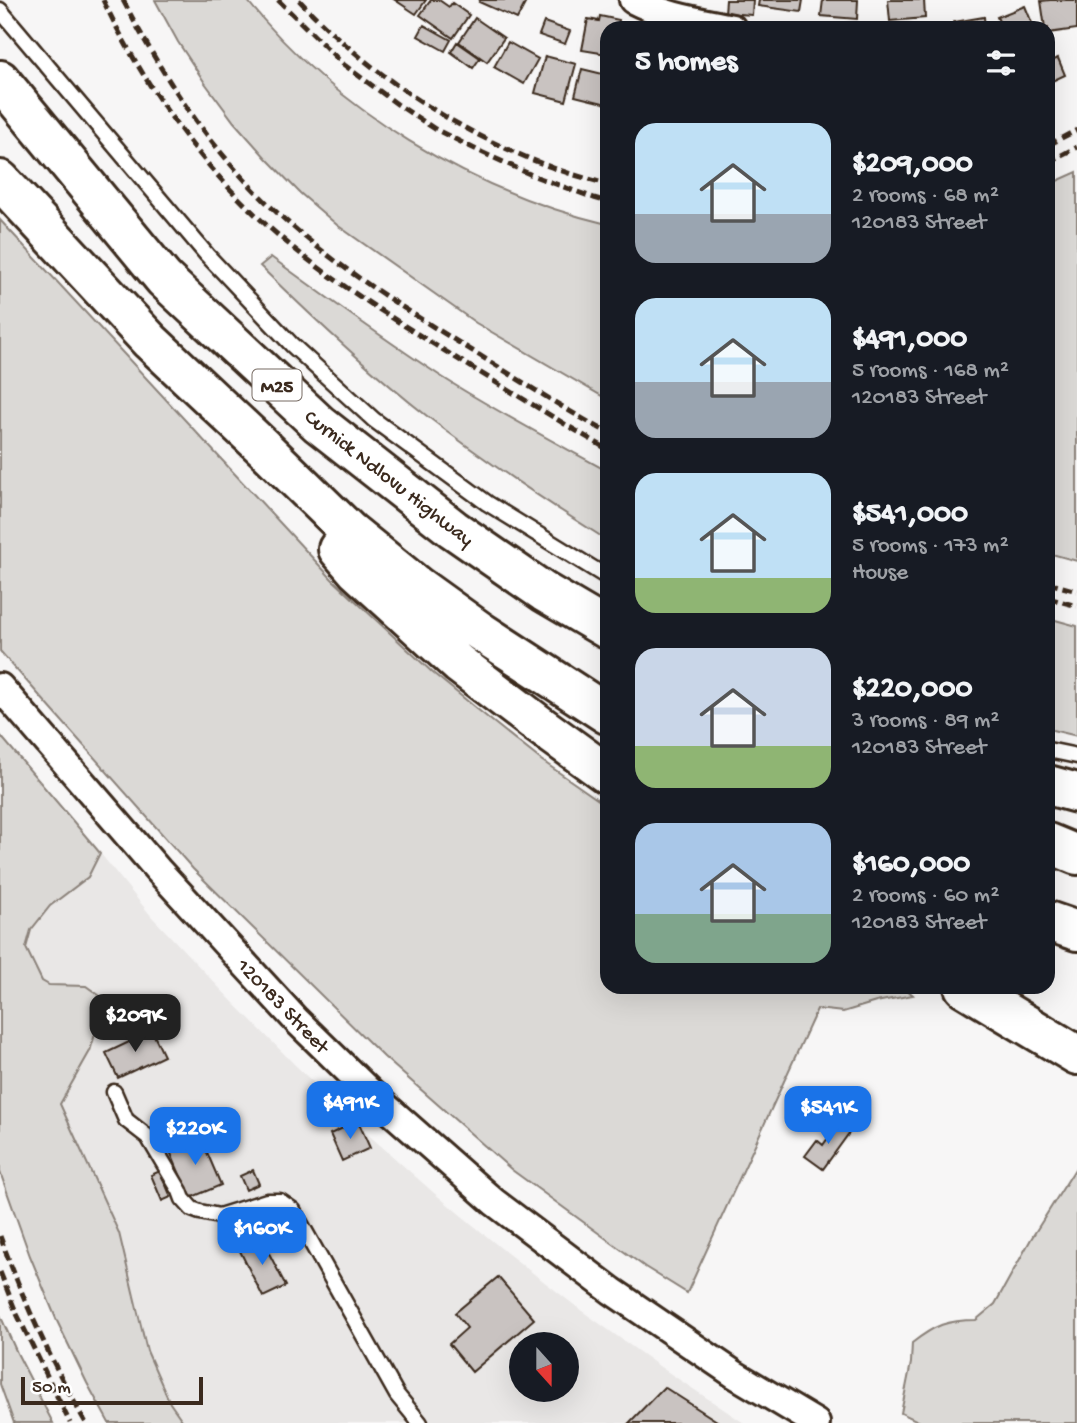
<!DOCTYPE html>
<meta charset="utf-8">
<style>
body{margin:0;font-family:"Gochi Hand",sans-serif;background:#20242c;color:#f1f3f6;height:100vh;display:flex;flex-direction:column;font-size:26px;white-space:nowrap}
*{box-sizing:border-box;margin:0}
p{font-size:23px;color:#9ea1a6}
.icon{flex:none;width:38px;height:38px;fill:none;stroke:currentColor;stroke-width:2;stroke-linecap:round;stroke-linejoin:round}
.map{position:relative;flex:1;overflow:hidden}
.panel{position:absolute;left:600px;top:21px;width:455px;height:973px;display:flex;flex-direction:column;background:#171b24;border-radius:21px;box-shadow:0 7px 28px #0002}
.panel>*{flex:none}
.needle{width:46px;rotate:159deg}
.buttons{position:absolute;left:509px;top:1332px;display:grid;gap:14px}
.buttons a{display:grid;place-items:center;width:70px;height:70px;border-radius:50%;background:#171b24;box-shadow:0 7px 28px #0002;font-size:35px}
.scale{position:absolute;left:21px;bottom:18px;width:182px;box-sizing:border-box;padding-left:7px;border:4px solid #3b2a1e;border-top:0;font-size:19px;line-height:24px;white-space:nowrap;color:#3b2a1e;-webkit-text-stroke:5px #fff;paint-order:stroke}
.price{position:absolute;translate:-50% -60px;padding:0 16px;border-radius:14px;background:#1a73e8;color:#fff;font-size:23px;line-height:46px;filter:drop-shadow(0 2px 4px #0008)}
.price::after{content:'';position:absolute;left:50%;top:42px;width:21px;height:16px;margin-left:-10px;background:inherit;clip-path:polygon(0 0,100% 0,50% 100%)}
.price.on{background:#222;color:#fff}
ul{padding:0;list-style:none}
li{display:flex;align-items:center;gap:21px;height:175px;padding:0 35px}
li span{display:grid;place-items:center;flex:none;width:196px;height:140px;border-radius:21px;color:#555}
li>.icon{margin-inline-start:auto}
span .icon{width:84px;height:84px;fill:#fffc;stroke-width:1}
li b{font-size:30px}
h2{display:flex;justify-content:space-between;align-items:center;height:84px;padding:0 35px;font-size:30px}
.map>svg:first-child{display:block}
.built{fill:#e9e7e6;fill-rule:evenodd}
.green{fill:#dbd9d6;stroke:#8b827a;stroke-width:2}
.building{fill:#c9c3c1;stroke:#3b2a1e;stroke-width:2}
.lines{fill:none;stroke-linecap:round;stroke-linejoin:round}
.service-casing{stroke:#3b2a1e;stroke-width:19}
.minor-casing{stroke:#3b2a1e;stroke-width:32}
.primary-casing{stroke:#3b2a1e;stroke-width:44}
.service{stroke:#fff;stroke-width:14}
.minor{stroke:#fff;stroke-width:26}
.primary{stroke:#fff;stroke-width:38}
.rail{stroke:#3b2a1e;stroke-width:5;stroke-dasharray:10 5;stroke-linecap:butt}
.labels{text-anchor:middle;stroke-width:6;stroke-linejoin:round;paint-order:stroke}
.shield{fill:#fff;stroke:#766a62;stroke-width:2}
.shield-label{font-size:19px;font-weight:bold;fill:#3b2a1e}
.street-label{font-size:21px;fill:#3b2a1e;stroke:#fff}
</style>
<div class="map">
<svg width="1077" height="1423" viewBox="0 0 1077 1423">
<rect width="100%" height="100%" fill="#f7f6f6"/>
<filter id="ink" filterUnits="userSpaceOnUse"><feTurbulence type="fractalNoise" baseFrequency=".0143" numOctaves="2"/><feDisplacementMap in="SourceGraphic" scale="14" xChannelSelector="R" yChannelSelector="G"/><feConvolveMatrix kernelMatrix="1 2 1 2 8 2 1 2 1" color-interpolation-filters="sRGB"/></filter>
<g filter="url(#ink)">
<!-- built -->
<path class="built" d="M100,853l52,64 77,81 66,67 68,65 71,63 73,60 75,58 77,55 85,57h-560l-14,-20 -23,-52 -28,-118 -59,-129 30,-53 -4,-65 -37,-1 -8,-4 -15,-33 5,-18 19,-25 38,-28zM522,1344h45v46h-45z"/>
<!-- green -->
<path class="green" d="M155,0h92c87,109 225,192 360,224v175l-131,-76 -139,-98 -37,-32 -34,-35 -32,-36 -29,-39 -27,-41z
M1077,172v389l-29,-8v-368z
M0,220l332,359 101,94 54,44 54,43 66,46v181h297l9,8 -37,7 -33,10 -26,-3 -130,284 -42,-26 -133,-97 -128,-113 -191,-188 -193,-218z
M271,257c55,40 111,81 168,118 54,35 112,65 168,96v69c-62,-39 -122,-79 -180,-124 -59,-46 -113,-97 -167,-150z
M1048,618l29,8v110l-29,-7z
M0,735l100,118 -12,24 -38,29 -19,24 -5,18 16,33 7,4 37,1 14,10 4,8 -14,47 -30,53 59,129 28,118 23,52 14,20h-75l-22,-40 -30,-62 -27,-65 -30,-84z
M1077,1166v257h-155l-21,-10 10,-50 1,-20c23,-18 35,-23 64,-23l19,-16 36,-65z
M0,1315l17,38 36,70h-39l-14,-39z"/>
<!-- building -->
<path class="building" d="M395,0h31l-10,14z
M431,0h8l10,7 3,-4 17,12 -16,23 -33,-23z
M480,0h47l-10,19 -38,-17z
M726,0h27l-1,15 -27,-2z
M759,0h44l-2,12 -43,-6z
M823,0h35l-1,19 -36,-3z
M888,0h36l1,18 -35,3z
M1050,0h27v29l-29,4v-5h-3l-4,-27z
M1025,6l9,22h-32l-5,-11z
M600,16l19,4 -1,7 4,1h-15v26l-25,-4 6,-31 11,2z
M984,17l1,11h-30l-1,-6z
M475,18l29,20 -17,24 -28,-20z
M544,22l26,9 -5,13 -26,-9z
M424,25l27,15 -6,11 -27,-15z
M457,42l23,16 -7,10 -22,-16z
M508,42l30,17 -14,25 -30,-17z
M545,56l31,8 -10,37 -31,-8z
M1058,58l7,17 -17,8v-20z
M582,69l25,6v29l-32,-8z
M152,1031l12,25 -46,22 -12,-25z
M358,1121l12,27 -28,13 -12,-27z
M840,1121l12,8 -29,40 -18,-13 12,-16 6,5z
M200,1136l21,49 -31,13 -21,-49z
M253,1170l6,14 -13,6 -6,-14z
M160,1171l11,26 -9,4 -11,-26z
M260,1236l26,50 -23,11 -25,-50z
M498,1277l36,42 -62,53 -23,-28 18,-16 -12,-15z
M664,1387l56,36h-91z"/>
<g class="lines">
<!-- service casing -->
<g class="service-casing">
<path id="service" d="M0,10l207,245 85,90 82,75 113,83 120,74
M1048,750l29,6
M114,1092l12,28 22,17 32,54 3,8 9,10 8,3 19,4 48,-15h13l13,9 104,185 23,28"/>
</g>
<!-- minor casing -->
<g class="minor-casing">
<path id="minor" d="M633,0c31,16 65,21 99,28
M0,687l158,183 138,150 80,78 118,104 118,89 122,83 82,49"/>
</g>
<!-- primary casing -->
<g class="primary-casing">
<path id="primary" d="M0,80l164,199 155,145 134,105 91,63 63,37
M0,180l150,161 115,108 84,82 68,55 64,46 126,82
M338,549l19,22 102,93 79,60 69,50
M1048,785l29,8
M1048,843l29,12
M1048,921l29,10
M964,987l113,68"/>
</g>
<!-- service -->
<use href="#service" class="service"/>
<!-- minor -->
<use href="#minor" class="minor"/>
<!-- primary -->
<use href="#primary" class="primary"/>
<!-- rail -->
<path class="rail" d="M103,0c45,94 107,180 188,246 45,37 95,68 144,99 57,35 114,70 172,104
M123,0c37,72 80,138 137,196 63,64 143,112 219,159 43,26 84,54 128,77
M278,0l65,64 54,40 38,25 44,22 55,25 60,22 13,4
M299,0c69,73 157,132 252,167 18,7 38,12 56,17
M1048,145l29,-15
M1048,162l29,-15
M1048,583l29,8
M1048,598l29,8
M0,1236c23,64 52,128 86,187
M0,1272l16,40 54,111"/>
</g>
</g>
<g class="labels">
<!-- shield labels -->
<rect class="shield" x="252.5" y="369.5" width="49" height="31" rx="5"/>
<g class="shield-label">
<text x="277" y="392">M25</text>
</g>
<!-- street labels -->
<g class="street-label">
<text transform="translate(390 477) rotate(38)" y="7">Curnick Ndlovu Highway</text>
<text transform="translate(284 1005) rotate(46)" y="7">120183 Street</text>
</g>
</g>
</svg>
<div class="buttons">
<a><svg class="needle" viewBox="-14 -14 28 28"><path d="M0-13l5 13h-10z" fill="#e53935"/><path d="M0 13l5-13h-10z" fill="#9ea1a6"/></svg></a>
</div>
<div class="scale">50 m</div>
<b class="price on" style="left:135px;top:1054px">$209K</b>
<b class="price" style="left:350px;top:1141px">$491K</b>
<b class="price" style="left:828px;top:1146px">$541K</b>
<b class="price" style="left:195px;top:1167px">$220K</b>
<b class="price" style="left:262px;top:1267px">$160K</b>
<section class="panel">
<h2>5 homes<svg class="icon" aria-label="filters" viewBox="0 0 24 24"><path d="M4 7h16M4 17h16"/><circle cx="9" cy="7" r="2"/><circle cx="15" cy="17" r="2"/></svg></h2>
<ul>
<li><span style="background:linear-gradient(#bfe0f5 65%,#9aa5b1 0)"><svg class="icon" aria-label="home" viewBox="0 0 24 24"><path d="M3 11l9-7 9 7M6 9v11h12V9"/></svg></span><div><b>$209,000</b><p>2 rooms · 68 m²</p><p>120183 Street</p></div></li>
<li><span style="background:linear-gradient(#bfe0f5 60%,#9aa5b1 0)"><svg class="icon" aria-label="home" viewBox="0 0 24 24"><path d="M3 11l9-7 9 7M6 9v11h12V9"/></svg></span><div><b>$491,000</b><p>5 rooms · 168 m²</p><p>120183 Street</p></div></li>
<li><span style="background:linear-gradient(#bfe0f5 75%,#8fb573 0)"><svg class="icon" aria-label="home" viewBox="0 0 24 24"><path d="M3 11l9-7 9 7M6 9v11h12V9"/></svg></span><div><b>$541,000</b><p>5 rooms · 173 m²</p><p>House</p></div></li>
<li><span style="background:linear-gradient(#c9d6e8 70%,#8fb573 0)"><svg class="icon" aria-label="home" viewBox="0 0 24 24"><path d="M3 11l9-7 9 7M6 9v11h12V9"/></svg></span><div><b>$220,000</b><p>3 rooms · 89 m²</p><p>120183 Street</p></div></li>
<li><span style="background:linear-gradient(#a9c7e8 65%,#7fa58c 0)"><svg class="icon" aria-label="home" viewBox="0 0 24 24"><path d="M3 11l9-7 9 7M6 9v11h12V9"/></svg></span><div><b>$160,000</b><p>2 rooms · 60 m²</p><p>120183 Street</p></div></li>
</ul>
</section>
</div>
